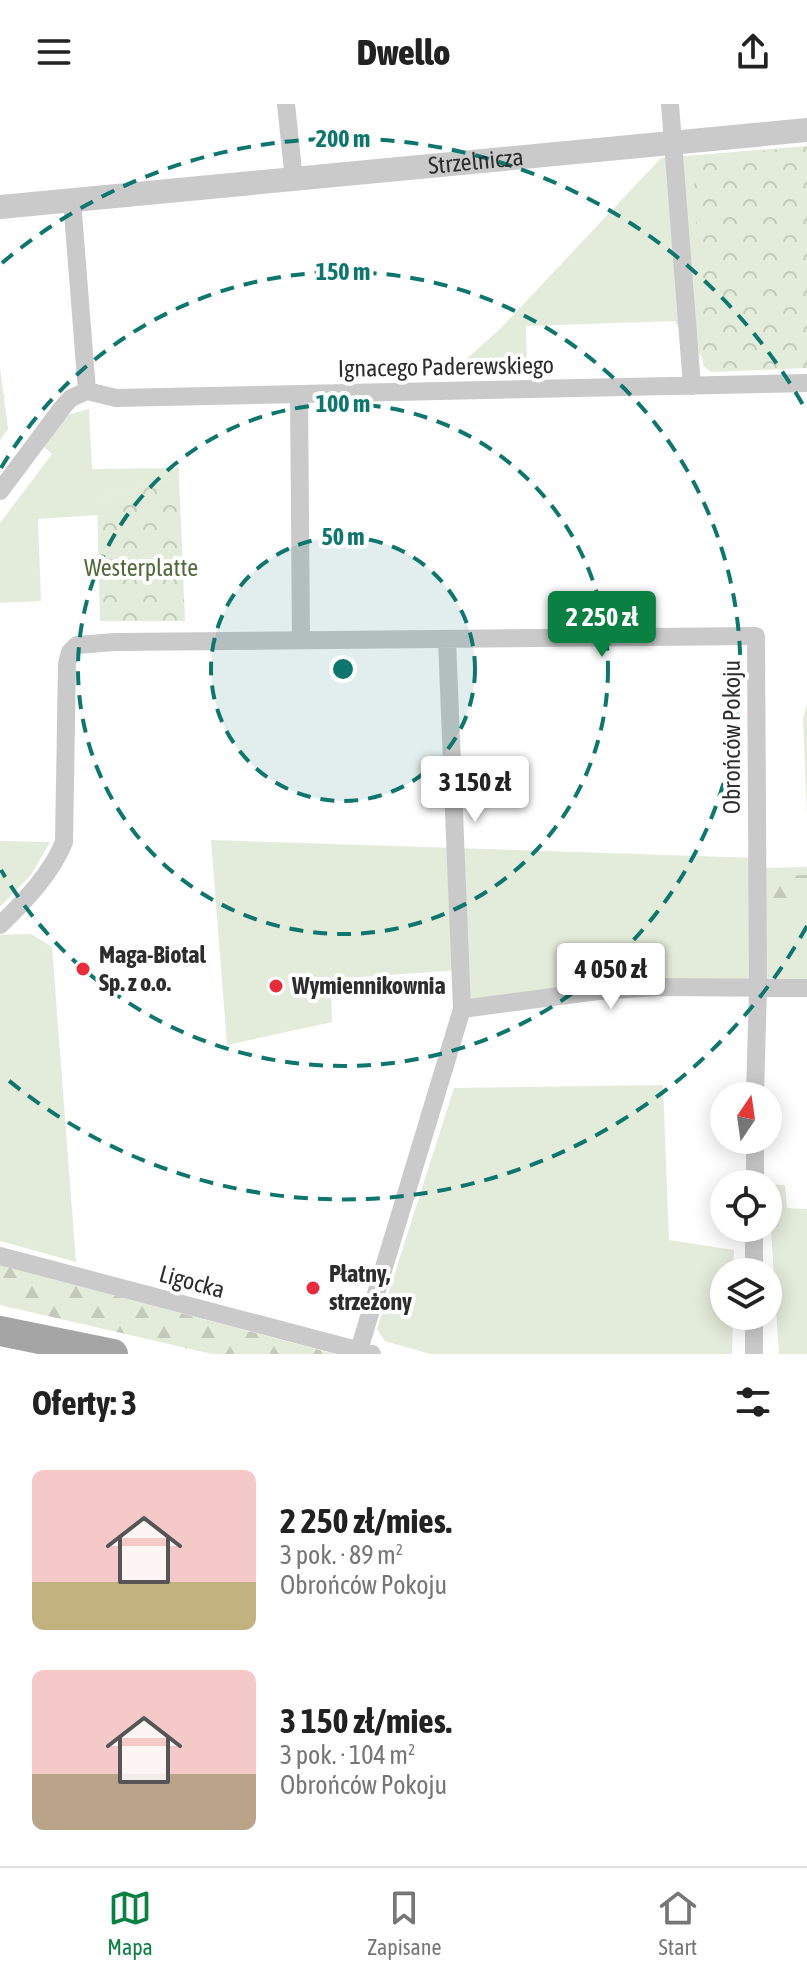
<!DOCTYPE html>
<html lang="pl">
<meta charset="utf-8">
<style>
body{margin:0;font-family:"Asap Condensed",sans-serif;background:#f6f6f6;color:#222;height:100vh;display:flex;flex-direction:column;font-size:30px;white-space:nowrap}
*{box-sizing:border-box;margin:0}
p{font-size:26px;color:#767676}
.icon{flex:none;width:44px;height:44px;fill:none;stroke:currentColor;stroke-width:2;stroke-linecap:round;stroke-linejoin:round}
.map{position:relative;height:1250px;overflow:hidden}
.drawer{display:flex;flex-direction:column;background:#fff;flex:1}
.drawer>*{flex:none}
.needle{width:52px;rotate:13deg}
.tools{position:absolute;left:710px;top:978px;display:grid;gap:16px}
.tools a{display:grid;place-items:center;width:72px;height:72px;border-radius:50%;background:#fff;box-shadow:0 4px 20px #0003;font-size:40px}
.price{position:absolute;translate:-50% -68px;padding:0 18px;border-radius:8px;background:#fff;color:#222;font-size:26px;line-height:52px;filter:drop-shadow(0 2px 4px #0008)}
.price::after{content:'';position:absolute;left:50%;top:48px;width:24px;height:18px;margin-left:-12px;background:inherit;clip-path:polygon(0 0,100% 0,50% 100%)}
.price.current{background:#0b8043;color:#fff}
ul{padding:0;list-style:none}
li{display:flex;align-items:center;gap:24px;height:200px;padding:0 32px}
li span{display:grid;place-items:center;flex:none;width:224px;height:160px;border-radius:12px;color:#555}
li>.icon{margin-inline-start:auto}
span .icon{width:96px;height:96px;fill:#fffc;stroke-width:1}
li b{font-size:34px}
h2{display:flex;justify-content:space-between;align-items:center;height:96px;padding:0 32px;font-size:34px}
header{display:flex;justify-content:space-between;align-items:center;height:104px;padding:0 32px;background:#fff;font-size:36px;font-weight:800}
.tabs{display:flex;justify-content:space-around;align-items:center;height:112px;border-top:2px solid #e0e0e0;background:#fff;font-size:22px;color:#767676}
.tabs a{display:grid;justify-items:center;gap:4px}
.tabs .current{color:#0b8043}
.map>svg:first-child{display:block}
.green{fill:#e3ebda}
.forest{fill:url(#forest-firs)}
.park{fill:url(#park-crowns)}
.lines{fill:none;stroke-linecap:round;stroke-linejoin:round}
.minor{stroke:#cacaca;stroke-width:18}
.tertiary{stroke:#cacaca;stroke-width:24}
.primary{stroke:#a5a5a5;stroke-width:30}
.ring{fill:none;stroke:#0f766e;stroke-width:4;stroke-dasharray:14 10}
.poi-dot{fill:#e72d3b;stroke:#fff;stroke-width:3}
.labels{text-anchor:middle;stroke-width:8;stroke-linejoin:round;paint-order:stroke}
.street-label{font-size:24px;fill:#2d2d2d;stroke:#fff}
.park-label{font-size:24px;fill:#50693a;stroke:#fff}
.poi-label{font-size:24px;font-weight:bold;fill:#2d2d2d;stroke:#fff;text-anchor:start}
.centre{fill:#0f766e;stroke:#fff;stroke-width:4}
.ring-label{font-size:24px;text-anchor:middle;font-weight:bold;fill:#0f766e;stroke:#fff;stroke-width:8;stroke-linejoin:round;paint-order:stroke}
</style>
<header><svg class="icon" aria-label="menu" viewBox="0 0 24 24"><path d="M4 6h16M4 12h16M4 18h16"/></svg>Dwello<svg class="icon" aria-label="share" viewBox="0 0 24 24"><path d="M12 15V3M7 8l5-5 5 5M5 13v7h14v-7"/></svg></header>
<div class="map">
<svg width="807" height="1250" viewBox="0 0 807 1250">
<defs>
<pattern id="forest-firs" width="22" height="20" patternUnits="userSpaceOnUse" patternTransform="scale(2)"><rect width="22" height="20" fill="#e3ebda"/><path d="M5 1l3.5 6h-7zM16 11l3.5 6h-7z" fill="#c3cabb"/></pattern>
<pattern id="park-crowns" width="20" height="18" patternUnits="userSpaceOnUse" patternTransform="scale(2)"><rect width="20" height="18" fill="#e3ebda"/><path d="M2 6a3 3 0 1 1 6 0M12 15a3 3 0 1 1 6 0" fill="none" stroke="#c3cabb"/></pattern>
</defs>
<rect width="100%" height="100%" fill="#fff"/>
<!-- green -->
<path class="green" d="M807,42v220l-97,2 -36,-47 -148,5 1,41 -72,2 45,-40 161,-171z
M89,305l3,60 87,-1v9l-81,22v16l-60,4 3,82 -41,2v-80l52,-69 -8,-7 23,-32z
M807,599v112l-4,-96z
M211,736l546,18 1,10 49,-1v121l-49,-1 -296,22 -2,-39 -129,9 1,43 -105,23z
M0,737l50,1 -19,33 -31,32z
M31,830l21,13 24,315 -76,-21v-306z
M663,981l6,155 65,10 -1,22h-9v44h9l-1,38h-302l-45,-13 -8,-12 77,-241z
M768,1080l17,1 2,23 20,1v145h-28z"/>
<!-- forest -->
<path class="forest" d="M0,263l8,62 -8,11z
M807,771v29l-18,-2 -18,4 2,-30z
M0,1161l335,89h-123l-212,-49z"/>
<!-- park -->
<path class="park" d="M807,43v221l-96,4 -8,-6 -10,-209z
M179,373l6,144h-85l-3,-122z"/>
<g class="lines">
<!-- minor -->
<path class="minor" d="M286,0l8,76
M670,0l22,282
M72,96l15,191
M87,287l29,7 691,-15
M299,290l2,246
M0,387l62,-83 9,-10 16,-7
M0,821c25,-24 51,-51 64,-83l3,-178 3,-12 7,-7 38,-3 641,-6 2,351 -3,109
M462,905l136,-18 59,-4 150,1
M755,1080v-44
M0,1152l372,98
M754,1168v-44
M359,1246l103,-341 -15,-369
M754,1250v-38"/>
<!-- tertiary -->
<path class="tertiary" id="s1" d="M0,103l807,-77"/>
<!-- primary -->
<path class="primary" d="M0,1227l113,23"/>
</g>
<!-- distance rings -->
<circle cx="343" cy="565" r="132" fill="#0f766e" fill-opacity=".12"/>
<g class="ring">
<circle cx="343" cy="565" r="132"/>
<circle cx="343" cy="565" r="265"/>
<path d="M1 364A397 397 0 1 1 1 766"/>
<path d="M807 822A530 530 0 0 1 2 971M2 159A530 530 0 0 1 807 308"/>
</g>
<!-- markers -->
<g class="poi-dot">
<circle cx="83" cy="865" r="8"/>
<circle cx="276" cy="882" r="8"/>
<circle cx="313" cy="1184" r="8"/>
</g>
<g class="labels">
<!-- street labels -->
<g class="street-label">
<text dy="8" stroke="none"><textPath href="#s1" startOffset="478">Strzelnicza</textPath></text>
<text transform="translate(446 263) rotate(-1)" y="8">Ignacego Paderewskiego</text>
<text transform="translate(732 633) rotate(-90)" y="8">Obrońców Pokoju</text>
<text transform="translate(192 1178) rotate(15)" y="8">Ligocka</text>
</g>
<!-- park labels -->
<g class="park-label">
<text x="141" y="472">Westerplatte</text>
</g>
<!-- poi labels -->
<g class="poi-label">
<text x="99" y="859">Maga-Biotal<tspan x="99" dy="28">Sp. z o.o.</tspan></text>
<text x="292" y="890">Wymiennikownia</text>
<text x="329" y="1178">Płatny,<tspan x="329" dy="28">strzeżony</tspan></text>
</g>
</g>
<circle cx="343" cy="565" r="12" class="centre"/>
<g class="ring-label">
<text x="343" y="43">200 m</text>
<text x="343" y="176">150 m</text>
<text x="343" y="308">100 m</text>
<text x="343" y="441">50 m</text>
</g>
</svg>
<div class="tools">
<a><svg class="needle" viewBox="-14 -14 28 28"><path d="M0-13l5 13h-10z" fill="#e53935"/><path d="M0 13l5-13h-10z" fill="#767676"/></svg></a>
<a><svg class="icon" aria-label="locate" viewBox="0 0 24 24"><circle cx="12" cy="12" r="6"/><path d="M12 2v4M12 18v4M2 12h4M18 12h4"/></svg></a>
<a><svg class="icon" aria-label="layers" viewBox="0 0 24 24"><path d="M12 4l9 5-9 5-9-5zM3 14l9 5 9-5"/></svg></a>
</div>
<b class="price current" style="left:602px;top:555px">2 250 zł</b>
<b class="price" style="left:475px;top:720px">3 150 zł</b>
<b class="price" style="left:611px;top:907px">4 050 zł</b>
</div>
<section class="drawer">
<h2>Oferty: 3<svg class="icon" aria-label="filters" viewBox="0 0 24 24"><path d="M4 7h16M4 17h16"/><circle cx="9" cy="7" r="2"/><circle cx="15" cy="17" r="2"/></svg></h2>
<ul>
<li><span style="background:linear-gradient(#f6c9c9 70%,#c2b280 0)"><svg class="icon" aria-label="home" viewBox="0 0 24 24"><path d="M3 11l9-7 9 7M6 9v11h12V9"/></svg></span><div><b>2 250 zł/mies.</b><p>3 pok. · 89 m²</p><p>Obrońców Pokoju</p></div></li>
<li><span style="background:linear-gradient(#f6c9c9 65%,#b9a48a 0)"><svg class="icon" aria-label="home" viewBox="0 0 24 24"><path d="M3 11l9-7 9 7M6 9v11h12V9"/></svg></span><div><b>3 150 zł/mies.</b><p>3 pok. · 104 m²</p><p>Obrońców Pokoju</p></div></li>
</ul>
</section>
<nav class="tabs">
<a class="current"><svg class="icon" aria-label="map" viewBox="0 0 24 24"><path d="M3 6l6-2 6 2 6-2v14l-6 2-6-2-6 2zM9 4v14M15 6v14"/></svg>Mapa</a>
<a><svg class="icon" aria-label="saved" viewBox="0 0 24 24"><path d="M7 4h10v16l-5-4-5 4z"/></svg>Zapisane</a>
<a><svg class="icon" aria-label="home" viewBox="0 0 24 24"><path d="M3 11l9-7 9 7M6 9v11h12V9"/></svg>Start</a>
</nav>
